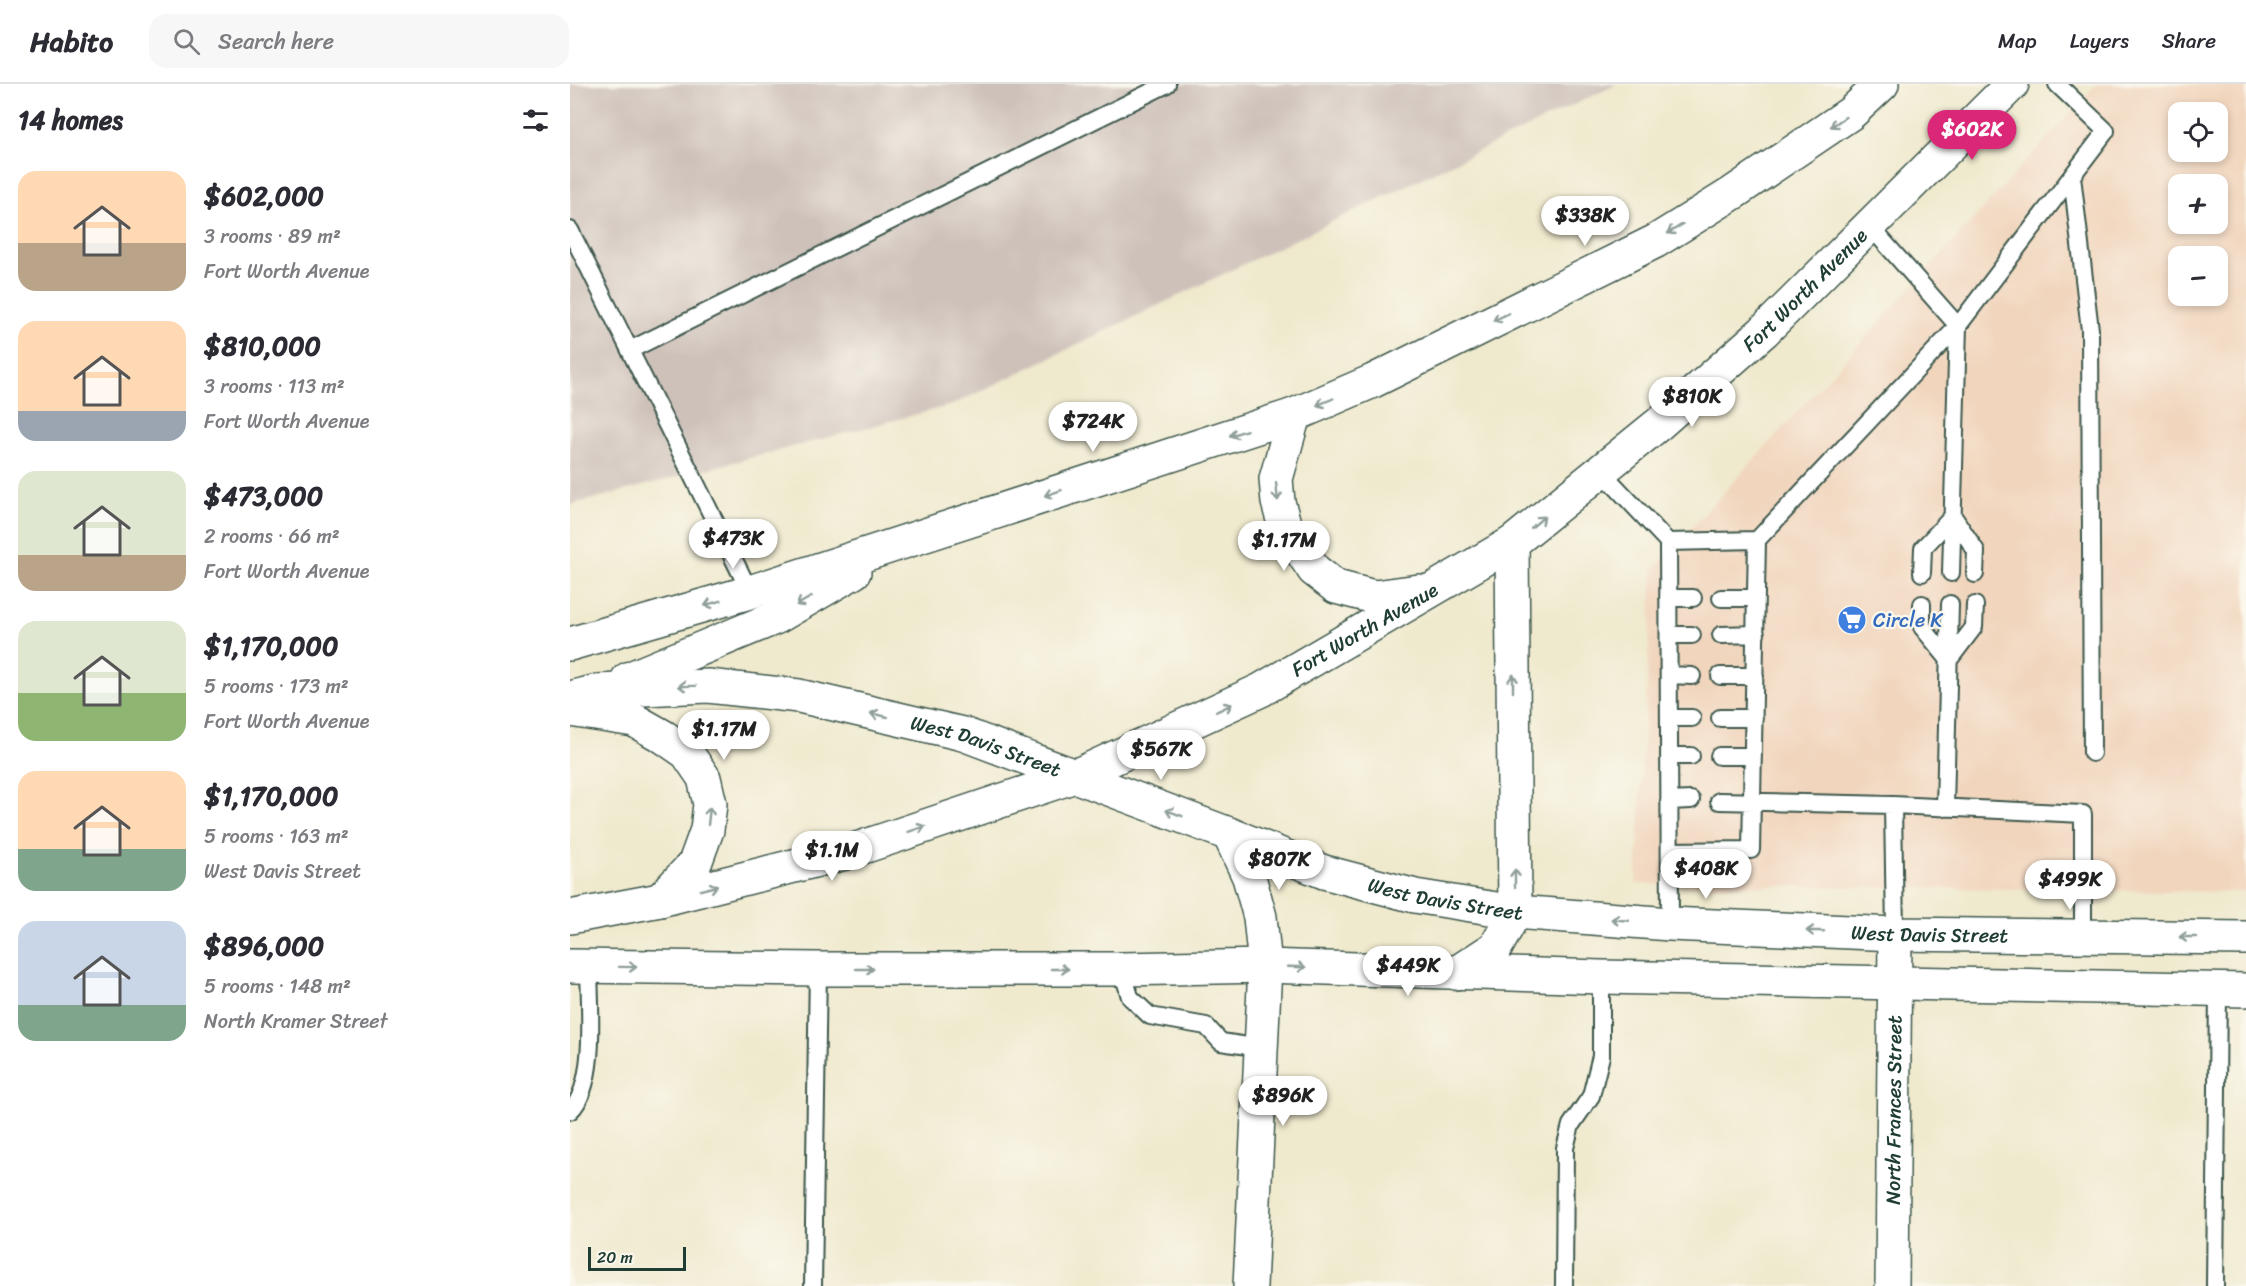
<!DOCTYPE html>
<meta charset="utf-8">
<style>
body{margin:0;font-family:Sriracha,sans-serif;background:#f7f7f7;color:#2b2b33;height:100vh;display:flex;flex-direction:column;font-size:22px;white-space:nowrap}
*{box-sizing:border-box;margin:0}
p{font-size:20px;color:#7c7c81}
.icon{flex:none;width:33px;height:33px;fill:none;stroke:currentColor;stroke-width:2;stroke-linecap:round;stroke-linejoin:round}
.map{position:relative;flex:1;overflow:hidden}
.sheet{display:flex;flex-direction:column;background:#fff;width:570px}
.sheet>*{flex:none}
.controls{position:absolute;left:1598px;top:18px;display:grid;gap:12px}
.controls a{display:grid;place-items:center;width:60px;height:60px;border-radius:12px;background:#fff;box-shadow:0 3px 9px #0003;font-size:30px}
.scale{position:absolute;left:18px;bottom:15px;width:98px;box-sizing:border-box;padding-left:6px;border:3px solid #1f3d34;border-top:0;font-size:16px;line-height:21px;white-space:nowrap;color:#1f3d34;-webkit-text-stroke:4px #fbf7ec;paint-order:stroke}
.price{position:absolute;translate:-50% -51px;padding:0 14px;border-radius:21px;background:#fff;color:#222;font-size:20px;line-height:39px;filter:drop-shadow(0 2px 3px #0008)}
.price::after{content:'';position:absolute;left:50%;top:36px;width:18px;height:14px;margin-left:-9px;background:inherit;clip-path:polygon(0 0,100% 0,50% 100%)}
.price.current{background:#db2777;color:#fff}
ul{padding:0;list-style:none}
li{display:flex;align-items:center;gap:18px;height:150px;padding:0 18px}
li span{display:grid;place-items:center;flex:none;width:168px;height:120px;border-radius:18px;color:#555}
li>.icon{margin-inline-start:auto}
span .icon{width:72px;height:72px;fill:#fffc;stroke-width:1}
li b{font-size:26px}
h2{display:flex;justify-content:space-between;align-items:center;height:72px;padding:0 18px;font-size:26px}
header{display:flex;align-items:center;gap:36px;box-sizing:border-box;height:84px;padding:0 30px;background:#fff;border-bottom:2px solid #e1e1e2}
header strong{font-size:28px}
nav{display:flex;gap:33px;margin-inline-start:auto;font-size:21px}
.search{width:420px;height:54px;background:#f7f7f7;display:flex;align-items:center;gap:15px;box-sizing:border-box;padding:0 21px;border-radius:18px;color:#7c7c81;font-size:22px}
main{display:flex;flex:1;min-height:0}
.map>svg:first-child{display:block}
.built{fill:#f1d5bd;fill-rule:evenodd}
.industrial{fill:#cec1ba}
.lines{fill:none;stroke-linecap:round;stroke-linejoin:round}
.service-casing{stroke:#3e574b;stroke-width:20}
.minor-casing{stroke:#3e574b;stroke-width:36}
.secondary-casing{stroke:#3e574b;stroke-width:36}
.service{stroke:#fff;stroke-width:16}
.minor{stroke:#fff;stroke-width:33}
.secondary{stroke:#fff;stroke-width:33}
.oneway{stroke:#8f9e9a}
.labels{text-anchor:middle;stroke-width:4.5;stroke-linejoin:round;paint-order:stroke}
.street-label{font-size:20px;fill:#1f3d34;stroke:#fbf7ec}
.shop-label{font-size:20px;fill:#366cbe;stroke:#fbf7ec;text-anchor:start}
</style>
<header>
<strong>Habito</strong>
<div class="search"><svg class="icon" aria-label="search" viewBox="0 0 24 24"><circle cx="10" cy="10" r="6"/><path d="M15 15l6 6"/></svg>Search here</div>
<nav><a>Map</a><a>Layers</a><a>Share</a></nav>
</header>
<main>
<section class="sheet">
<h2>14 homes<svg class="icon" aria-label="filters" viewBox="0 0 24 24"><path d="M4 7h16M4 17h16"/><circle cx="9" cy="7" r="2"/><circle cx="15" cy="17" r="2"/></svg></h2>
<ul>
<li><span style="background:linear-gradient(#ffd9b3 60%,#b9a48a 0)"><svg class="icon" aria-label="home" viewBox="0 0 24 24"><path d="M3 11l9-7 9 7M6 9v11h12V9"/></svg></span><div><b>$602,000</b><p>3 rooms · 89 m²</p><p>Fort Worth Avenue</p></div></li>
<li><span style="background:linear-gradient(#ffd9b3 75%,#9aa5b1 0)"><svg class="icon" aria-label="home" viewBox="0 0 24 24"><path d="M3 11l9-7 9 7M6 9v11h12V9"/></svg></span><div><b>$810,000</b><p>3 rooms · 113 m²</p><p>Fort Worth Avenue</p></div></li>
<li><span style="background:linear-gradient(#dfe7d0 70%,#b9a48a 0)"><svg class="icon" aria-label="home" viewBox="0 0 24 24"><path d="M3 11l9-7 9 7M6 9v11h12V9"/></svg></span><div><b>$473,000</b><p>2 rooms · 66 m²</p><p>Fort Worth Avenue</p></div></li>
<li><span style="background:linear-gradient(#dfe7d0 60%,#8fb573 0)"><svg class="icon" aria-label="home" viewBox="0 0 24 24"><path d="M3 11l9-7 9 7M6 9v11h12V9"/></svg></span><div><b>$1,170,000</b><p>5 rooms · 173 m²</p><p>Fort Worth Avenue</p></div></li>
<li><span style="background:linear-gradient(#ffd9b3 65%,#7fa58c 0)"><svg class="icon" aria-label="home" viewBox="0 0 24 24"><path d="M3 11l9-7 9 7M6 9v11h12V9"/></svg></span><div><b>$1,170,000</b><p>5 rooms · 163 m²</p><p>West Davis Street</p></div></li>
<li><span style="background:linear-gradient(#c9d6e8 70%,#7fa58c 0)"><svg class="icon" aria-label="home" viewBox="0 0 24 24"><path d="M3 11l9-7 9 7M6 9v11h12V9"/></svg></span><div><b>$896,000</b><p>5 rooms · 148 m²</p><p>North Kramer Street</p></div></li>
</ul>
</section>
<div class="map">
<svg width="1676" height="1202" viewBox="0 0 1676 1202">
<rect width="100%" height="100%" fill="#fbf7ec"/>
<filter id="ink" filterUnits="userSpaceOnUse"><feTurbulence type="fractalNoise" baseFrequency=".0167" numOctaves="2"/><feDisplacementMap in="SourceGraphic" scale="12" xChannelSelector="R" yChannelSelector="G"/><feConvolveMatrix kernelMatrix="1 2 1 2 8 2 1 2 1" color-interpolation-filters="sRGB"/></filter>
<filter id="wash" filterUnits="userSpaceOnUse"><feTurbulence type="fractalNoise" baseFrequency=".008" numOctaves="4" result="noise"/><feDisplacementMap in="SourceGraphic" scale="24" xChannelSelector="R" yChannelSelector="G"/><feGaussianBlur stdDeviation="1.35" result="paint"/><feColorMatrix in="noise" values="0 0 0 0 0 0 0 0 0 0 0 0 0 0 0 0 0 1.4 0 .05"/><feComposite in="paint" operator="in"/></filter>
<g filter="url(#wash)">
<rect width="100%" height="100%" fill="#efe9cd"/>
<!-- built -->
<path class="built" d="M1527,0h149v808l-610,-8 17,-314zM1608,28h39v40h-39zM1608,100h39v40h-39zM1608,172h39v40h-39z"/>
<!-- industrial -->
<path class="industrial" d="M0,0h1047l-665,321 -382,100z"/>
</g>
<g filter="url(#ink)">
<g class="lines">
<!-- service casing -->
<g class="service-casing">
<path id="service" d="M1502,92l18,154 2,423
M0,146l180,362
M60,266l537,-266
M1031,387l67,71 2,382
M1098,458l89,-2
M1352,489l1,-25 30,-32 23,35 -1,23
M1381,489l7,-247 148,-195 -49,-47
M1098,514h25
M1151,514h35
M1352,520v23l27,33 25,-33 1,-22
M1099,551h23
M1151,551l35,-1
M1099,591l23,1
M1150,592h35
M1099,634h23
M1150,634h34
M1099,672h22
M1149,672h34
M1099,717l22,-1
M1149,717l174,4 190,9v123
M1323,721l2,129
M1375,724l5,-204
M1100,767l81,-1 6,-310 201,-214 -88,-100
M552,885l8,28 20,19 56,10 15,16 40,6
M0,1027c28,-26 19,-108 19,-145
M243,1202l5,-317
M994,1202l1,-138 6,-23 20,-29 10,-40v-79
M1645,1202l3,-296"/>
</g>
<!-- minor casing -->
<g class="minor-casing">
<g id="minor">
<path d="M659,750l20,43 11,40 5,49 -15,320"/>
<path id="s1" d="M1322,1202l3,-352"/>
</g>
</g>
<!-- secondary casing -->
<g class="secondary-casing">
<g id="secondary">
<path d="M724,331l-18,64 2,23 7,25 29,43 22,17 38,10 45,-6"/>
<path d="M0,560l180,-52 544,-177 79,-34 283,-140 77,-48 118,-80 31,-29"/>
<path d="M58,595l149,-62 77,-45"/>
<path id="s2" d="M0,614l28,-7 110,-5 91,10 164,38 266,100 95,38 91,24 100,16 155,12 225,10 351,4"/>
<path d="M0,626l64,10 30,17 23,16 17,25 6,26 -3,26 -12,33 -35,37"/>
<path id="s3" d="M0,833l90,-17 185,-47 230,-77 186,-86 251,-147 148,-120 103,-91 249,-248"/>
<path d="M0,882l248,3h304l143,-3 336,11 645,13"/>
<path d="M886,889l40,-26 19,-35 -3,-369"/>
</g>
</g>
<!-- service -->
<use href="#service" class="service"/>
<!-- minor -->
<use href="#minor" class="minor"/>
<!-- secondary -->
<use href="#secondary" class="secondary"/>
</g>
<!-- one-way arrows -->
<defs><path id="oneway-shaft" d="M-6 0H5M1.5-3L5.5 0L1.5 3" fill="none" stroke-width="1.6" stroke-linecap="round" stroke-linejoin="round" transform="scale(1.5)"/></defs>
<g class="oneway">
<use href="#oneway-shaft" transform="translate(1268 38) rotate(146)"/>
<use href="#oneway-shaft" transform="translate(1105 145) rotate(148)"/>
<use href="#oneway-shaft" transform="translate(931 233) rotate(154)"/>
<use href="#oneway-shaft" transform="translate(755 318) rotate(157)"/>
<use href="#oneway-shaft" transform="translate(668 349) rotate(162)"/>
<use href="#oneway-shaft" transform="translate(707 408) rotate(84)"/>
<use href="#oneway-shaft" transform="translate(483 409) rotate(162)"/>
<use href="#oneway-shaft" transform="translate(968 438) rotate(-40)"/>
<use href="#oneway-shaft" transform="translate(234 517) rotate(150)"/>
<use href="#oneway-shaft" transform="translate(143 519) rotate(163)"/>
<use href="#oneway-shaft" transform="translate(943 599) rotate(-90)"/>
<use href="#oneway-shaft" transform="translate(117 602) rotate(179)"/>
<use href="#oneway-shaft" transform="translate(654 624) rotate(-25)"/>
<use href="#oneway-shaft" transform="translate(309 631) rotate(-167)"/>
<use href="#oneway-shaft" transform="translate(604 729) rotate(-159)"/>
<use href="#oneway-shaft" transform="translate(139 732) rotate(-84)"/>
<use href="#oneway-shaft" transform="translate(347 745) rotate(-19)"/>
<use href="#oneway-shaft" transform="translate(945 794) rotate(-90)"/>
<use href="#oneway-shaft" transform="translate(139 804) rotate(-14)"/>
<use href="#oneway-shaft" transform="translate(1050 836) rotate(-175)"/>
<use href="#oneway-shaft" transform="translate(1245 847) rotate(-178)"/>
<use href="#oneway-shaft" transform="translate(1618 853) rotate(-180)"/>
<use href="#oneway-shaft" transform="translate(58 883) rotate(1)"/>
<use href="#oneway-shaft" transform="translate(727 883) rotate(2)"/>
<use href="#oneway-shaft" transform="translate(295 885)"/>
<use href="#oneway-shaft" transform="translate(490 885)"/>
</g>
</g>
<!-- icons -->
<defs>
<g id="supermarket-disc" transform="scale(1.5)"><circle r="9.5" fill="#3f7fe0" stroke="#fbf7ec"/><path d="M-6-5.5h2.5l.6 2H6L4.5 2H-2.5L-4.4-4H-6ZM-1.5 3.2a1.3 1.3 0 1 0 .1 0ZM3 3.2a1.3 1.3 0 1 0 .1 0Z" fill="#fff"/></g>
</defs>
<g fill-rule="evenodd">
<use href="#supermarket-disc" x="1282" y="536"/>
</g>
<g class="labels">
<!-- street labels -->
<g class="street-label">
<text dy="7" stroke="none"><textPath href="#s3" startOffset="1408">Fort Worth Avenue</textPath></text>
<text dy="7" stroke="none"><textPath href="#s3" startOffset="850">Fort Worth Avenue</textPath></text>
<text dy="7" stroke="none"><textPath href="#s2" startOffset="424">West Davis Street</textPath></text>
<text dy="7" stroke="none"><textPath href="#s2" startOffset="910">West Davis Street</textPath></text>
<text dy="7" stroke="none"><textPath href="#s2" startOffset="1396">West Davis Street</textPath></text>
<text dy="7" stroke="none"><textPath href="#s1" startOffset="176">North Frances Street</textPath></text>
</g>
<!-- shop labels -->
<g class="shop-label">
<text x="1303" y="543">Circle K</text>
</g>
</g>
</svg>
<div class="controls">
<a><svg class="icon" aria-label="locate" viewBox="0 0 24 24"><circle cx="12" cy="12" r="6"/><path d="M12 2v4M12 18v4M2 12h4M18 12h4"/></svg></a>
<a>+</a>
<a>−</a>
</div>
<div class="scale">20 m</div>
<b class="price current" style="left:1402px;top:77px">$602K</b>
<b class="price" style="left:1015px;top:163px">$338K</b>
<b class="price" style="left:1122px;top:344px">$810K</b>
<b class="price" style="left:523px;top:369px">$724K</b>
<b class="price" style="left:163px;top:486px">$473K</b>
<b class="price" style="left:714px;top:488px">$1.17M</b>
<b class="price" style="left:154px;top:677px">$1.17M</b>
<b class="price" style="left:591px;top:697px">$567K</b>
<b class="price" style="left:262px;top:798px">$1.1M</b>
<b class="price" style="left:709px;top:807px">$807K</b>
<b class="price" style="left:1136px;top:816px">$408K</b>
<b class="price" style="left:1500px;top:827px">$499K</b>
<b class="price" style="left:838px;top:913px">$449K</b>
<b class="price" style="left:713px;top:1043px">$896K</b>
</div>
</main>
